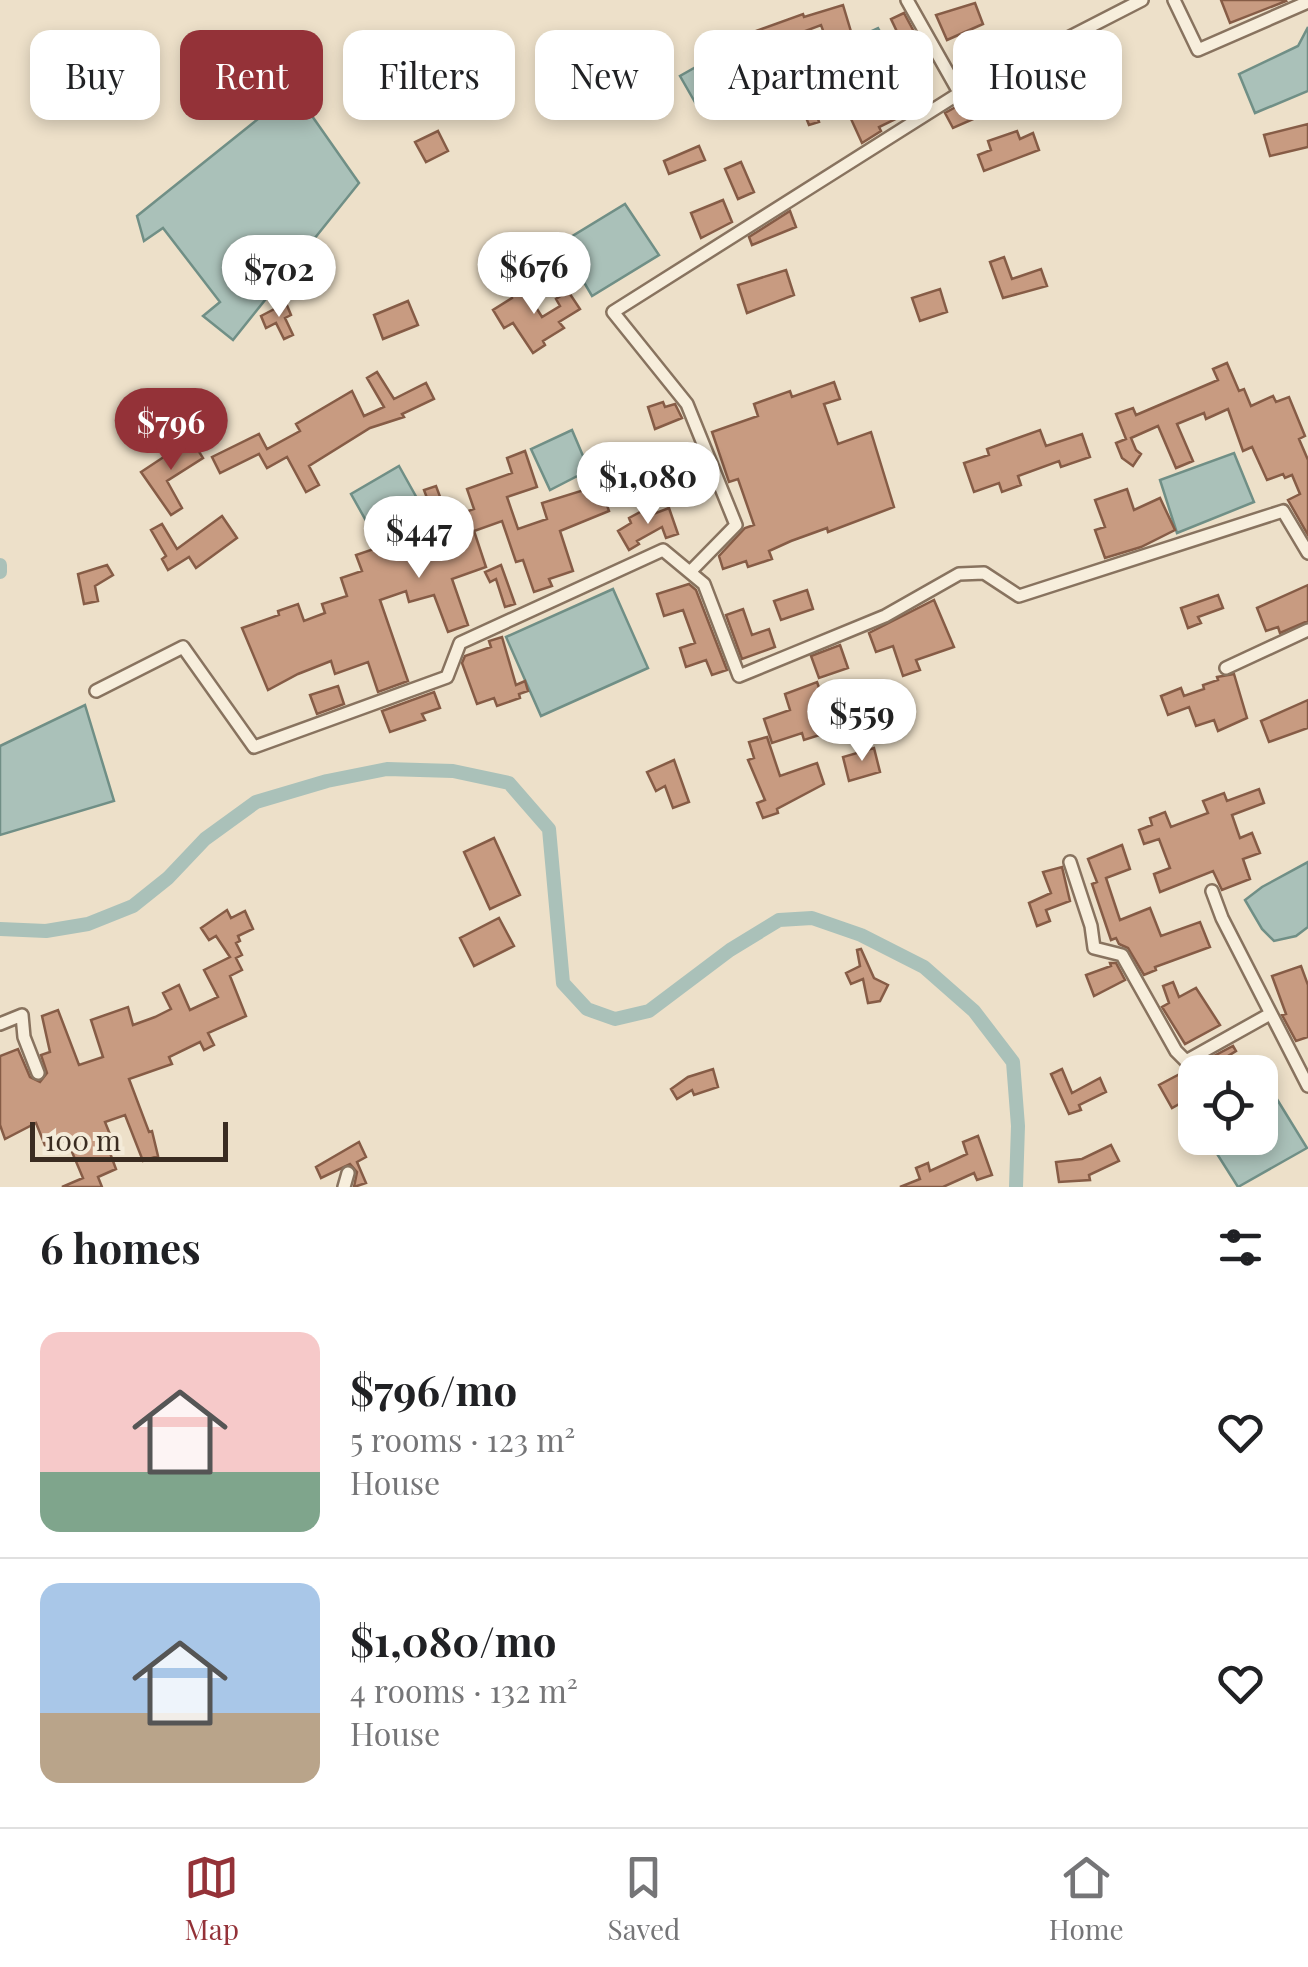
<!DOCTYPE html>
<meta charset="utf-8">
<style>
body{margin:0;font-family:"Playfair Display",serif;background:#f2f2f2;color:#202124;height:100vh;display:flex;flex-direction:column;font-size:38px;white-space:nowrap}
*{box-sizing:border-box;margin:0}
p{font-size:32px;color:#757577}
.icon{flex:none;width:55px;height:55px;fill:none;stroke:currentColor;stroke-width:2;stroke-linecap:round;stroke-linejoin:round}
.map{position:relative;height:1187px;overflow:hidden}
.drawer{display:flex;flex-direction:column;background:#fff;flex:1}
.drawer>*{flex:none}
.guide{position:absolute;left:30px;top:30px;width:1250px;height:90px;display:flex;gap:20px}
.fabs{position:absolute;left:1178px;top:1055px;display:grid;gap:20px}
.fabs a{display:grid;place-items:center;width:100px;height:100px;border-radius:20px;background:#fff;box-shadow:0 5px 15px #0003;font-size:50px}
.scale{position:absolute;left:30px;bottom:25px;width:198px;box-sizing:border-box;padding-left:10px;border:5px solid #3a2c21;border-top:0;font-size:28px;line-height:35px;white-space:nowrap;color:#3a2c21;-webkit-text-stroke:8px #f4ebd9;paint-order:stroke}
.price{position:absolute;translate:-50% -85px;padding:0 22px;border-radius:35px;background:#fff;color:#222;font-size:32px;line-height:65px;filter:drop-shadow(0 2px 5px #0008)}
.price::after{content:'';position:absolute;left:50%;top:60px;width:30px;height:22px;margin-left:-15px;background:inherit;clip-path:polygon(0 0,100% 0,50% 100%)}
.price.active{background:#943238;color:#fff}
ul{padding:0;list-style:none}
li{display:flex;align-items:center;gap:30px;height:250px;padding:0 40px}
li+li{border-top:2px solid #e0e0e0}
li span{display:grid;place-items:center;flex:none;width:280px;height:200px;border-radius:20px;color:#555}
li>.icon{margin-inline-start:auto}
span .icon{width:120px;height:120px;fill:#fffc;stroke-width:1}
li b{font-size:42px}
h2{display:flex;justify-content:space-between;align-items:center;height:120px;padding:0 40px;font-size:42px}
.tag{padding:0 35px;border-radius:20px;background:#fff;box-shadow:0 5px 15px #0003;font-size:35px;line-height:90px}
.tag.active{background:#943238;color:#fff}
.dock{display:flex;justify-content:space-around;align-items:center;height:140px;border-top:2px solid #e0e0e0;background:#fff;font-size:28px;color:#757577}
.dock a{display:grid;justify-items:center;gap:5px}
.dock .active{color:#943238}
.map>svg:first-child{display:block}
.water{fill:#aac1b9;stroke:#708f86;stroke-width:2.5}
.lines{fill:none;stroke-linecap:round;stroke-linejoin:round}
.canal{stroke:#aac1b9;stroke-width:14}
.building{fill:#c89b81;stroke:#865c46;stroke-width:2.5}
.street-casing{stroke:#88735f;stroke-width:16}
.street{stroke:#f7eedc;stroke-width:11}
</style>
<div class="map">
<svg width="1308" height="1187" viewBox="0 0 1308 1187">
<rect width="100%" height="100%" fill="#ede0c9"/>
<!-- water -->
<path class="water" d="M1308,27v64l-53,22 -16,-39 59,-28z
M878,28l20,35 -51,21 -14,-35z
M710,59l18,40 -28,12 -20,-35z
M797,59l8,27 -49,11 -7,-21z
M298,96l61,87 -126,157 -30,-24 17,-14 -57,-74 -19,13 -7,-25 141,-113z
M625,204l34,51 -67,41 -31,-53z
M572,430l17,40 -39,20 -19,-41z
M1234,453l20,49 -77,31 -17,-53z
M399,466l24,43 -49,26 -23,-41z
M613,589l35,79 -107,48 -35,-79z
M85,705l29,96 -114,34v-89z
M1308,862v65l-12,9 -22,5 -12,-12 -17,-29 17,-13z
M1275,1096l32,52 -69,39 -31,-49h53v-33z"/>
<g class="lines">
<!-- canal -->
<path class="canal" d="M0,565v7
M0,929l46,2 42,-7 45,-18 35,-28 37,-39 51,-37 71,-21 60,-12 66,2 56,12 40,46 14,154 24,26 28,10 34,-8 81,-61 49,-30 33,-2 49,17 63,32 50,44 39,51 5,64 -2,61"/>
</g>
<!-- building -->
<path class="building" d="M1221,0h64l1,1 -56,22z
M975,3l8,21 -36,16 -11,-25z
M843,5l9,30 -24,9 -7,-19 -45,17 5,18 -22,8 -14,-33 58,-21 1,3z
M904,13l23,43 -15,7 -21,-44z
M884,75l2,6 17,-6 7,19 -15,5 7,17 -23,11 2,4 -19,12 -21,-46 3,6 -27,13 2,6 -10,3 -6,-15 12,-4 -8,-16 20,-10 9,18z
M972,98l8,18 -27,12 -8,-15z
M1308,124v23l-38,9 -6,-21z
M438,131l10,20 -22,11 -11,-20z
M1017,131l3,8 13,-6 6,17 -55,21 -6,-16 13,-5 -3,-9z
M699,146l6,14 -36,14 -5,-13z
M741,162l13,30 -16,7 -13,-30z
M723,200l9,22 -31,16 -10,-25z
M790,211l6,16 -44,18 -3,-8z
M1004,257l8,22 29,-10 6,17 -44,12 -13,-36z
M786,270l8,25 -47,18 -9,-28z
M522,285l20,32 18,-11 -4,-7 12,-8 12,18 -21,13 5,6 -21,13 2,4 -12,8 -20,-30 -9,5 -11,-18 19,-12 -2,-5z
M940,289l7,23 -27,9 -8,-23z
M408,301l10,24 -35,14 -9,-24z
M286,303l5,12 -6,3 8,17 -9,4 -8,-16 -10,5 -5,-12z
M1227,363l12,28 5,-2 7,17 22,-10 3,6 13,-5 16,39 -6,3 9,21v75l-20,-35 12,-6 -8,-19 -7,3 -2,-4 -16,6 -15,-33 -9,4 -15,-42 -22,10 -2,-6 -27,11 16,37 -17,7 -18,-42 -27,12 5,12 5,4 -8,12 -11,-8 -6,-15 10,-4 -10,-25 17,-6 3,7 82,-35 -5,-11z
M377,372l17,27 32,-16 8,16 -32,15 2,3 -34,11 -61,38 10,19 -13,7 -19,-35 -20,11 -8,-14 -39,19 -8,-16 47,-23 8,15 33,-18 -4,-7 56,-33 12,25 20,-9 -17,-29z
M834,382l6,17 -16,5 14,40 33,-12 23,75 -66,25 -1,-4 -36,13 -22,10 3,8 -24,8 -2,-6 -23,8 -4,-13 26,-28 9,-3 -16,-46 -9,3 -17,-50 46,-16 -4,-12 36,-13 2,6z
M663,402l2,5 10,-3 7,14 -27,11 -7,-22z
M1040,430l6,16 36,-12 8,23 -29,10 -2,-6 -41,15 3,9 -19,7 -3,-9 -25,9 -10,-29 25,-8 -2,-6z
M191,439l12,19 -36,23 15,27 -11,7 -30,-43z
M525,451l12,36 -30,10 11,32 29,-10 -5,-16 58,-18 9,26 -49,20 13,40 -24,8 3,7 -18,6 -11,-32 -7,2 -14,-41 -28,10 12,36 -34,12 16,46 -20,7 -14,-37 -25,7 -3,-11 -26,9 28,81 -30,11 -10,-30 -33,12 -4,-13 -33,13 -30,16 -26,-62 37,-13 -1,-4 20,-7 6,17 21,-8 -3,-9 25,-8 -6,-18 21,-7 -6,-16 24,-8 -2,-7 58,-18 -12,-32 12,-4 12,32 26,-9 -7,-20 45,-16 -5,-15z
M1127,489l7,21 26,-12 15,32 -34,17 -36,11 -10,-28 10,-3 -10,-27z
M669,508l9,26 -12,4 -4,-11 -25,14 2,3 -10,6 -11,-19 13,-8 -2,-5 15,-8 4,6z
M222,516l15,22 -41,30 -7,-11 -21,13 -6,-11 4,-3 -15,-26 11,-6 15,25z
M107,565l6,10 -18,11 3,15 -14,3 -6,-30z
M501,565l14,39 -10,3 -9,-28 -6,3 -5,-10z
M689,584l7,6 31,80 -15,5 -6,-15 -20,7 -6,-19 15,-5 -12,-33 -19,6 -7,-22z
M1308,585v36l-28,12 -2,-6 -12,4 -9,-23z
M807,590l6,19 -32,11 -7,-19z
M1218,595l5,13 -25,9 3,6 -13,5 -7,-20z
M934,600l20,47 -38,13 4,10 -17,6 -10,-30 -17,6 -7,-19z
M743,609l9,26 17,-6 6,18 -33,12 -16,-44z
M502,637l14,48 9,-4 3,10 -9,3 1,4 -23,8 -3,-8 -17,6 -15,-41 3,-7 26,-9 -2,-6z
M840,645l8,23 -29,10 -8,-22z
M1234,674l13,44 -29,13 -4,-11 -18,6 -7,-19 -21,8 -7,-19 20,-8 3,8 20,-7 -1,-4 15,-5 -1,-3z
M817,682l7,20 9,-3 9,29 -38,12 -2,-7 -30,10 -8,-24 26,-9 -5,-16z
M338,686l6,18 -27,10 -7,-19z
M434,692l6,16 -18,6 3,6 -35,12 -8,-21z
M1308,700v28l-39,14 -8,-21z
M767,737l13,39 37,-13 7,21 -47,25 1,4 -15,5 -6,-15 8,-3 -17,-40 6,-2 -5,-16z
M874,748l6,24 -31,9 -6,-24z
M674,760l15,42 -16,6 -8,-22 -9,5 -9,-19z
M1259,789l5,14 -32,12 8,23 12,-5 8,20 -17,6 7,20 -28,11 -9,-19 -53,21 -6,-18 16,-6 -11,-29 -15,5 -5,-14 13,-5 -2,-7 15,-6 6,15 37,-14 -5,-12 21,-8 3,8z
M494,838l26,57 -30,14 -26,-57z
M1122,845l8,24 -24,9 14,42 30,-12 11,28 39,-14 10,25 -55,20 1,3 -12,5 -16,-27 -9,-4 -3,-6 -5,2 -19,-56 5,-2 -9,-23z
M1062,867l8,34 -24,9 4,11 -13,5 -8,-23 22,-10 -8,-21z
M227,910l4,8 14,-7 8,18 -15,7 2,5 -4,2 6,12 -6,3 6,12 -12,6 16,40 -38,17 6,12 -10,5 -4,-8 -31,15 3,7 -43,15 20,53 3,-1 6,25 -15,5 -18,-46 -20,7 8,20 -6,3 9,24 -18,8 4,10h-40l21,-9 -16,-38 -21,8 -10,-25 -31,16 -5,-14v-69l18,-7 12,28 10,5 7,-9 -6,-18 9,-3 -8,-36 16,-6 21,55 24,-8 -12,-37 37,-13 5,18 22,-8 16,-8 -8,-16 16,-8 11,25 28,-13 -14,-27 26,-13 -14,-21 -7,4 -8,-12z
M499,918l15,28 -40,20 -14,-28z
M861,949l13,29 14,7 -8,16 -12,2 -5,-24 -12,5 -5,-11 14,-7 -3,-16z
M1110,963h6l9,17 -31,16 -8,-21 25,-9z
M1301,966l7,19v52l-12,4 -14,-26 4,-1 -14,-38z
M1173,982l6,15 17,-9 24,37 -35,19 -23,-37 7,-4 -6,-17z
M1233,1046l3,5 -34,21h-7v23l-23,13 -13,-23z
M713,1069l5,18 -24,8 -2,-5 -15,9 -6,-10 17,-12z
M1062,1069l10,24 28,-15 6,14 -27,13 2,5 -12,4 -18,-40z
M978,1136l14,39 -15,5 -3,-7 -31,14h-43l20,-8 -4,-11 12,-5 2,8 37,-17 -4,-12z
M359,1142l7,15 -9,5 9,21 -12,4 3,-15 -7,-8 -29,14 -5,-11z
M1111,1145l8,16 -30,14 1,5 -31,2 -3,-20 26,-3z"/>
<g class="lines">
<!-- street casing -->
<g class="street-casing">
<path id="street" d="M907,0l53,94
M1174,0l24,50 110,-48
M690,572l46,-47 -49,-121 -74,-92 342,-216 187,-96
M1226,668l82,-38
M96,691l87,-44 71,100 193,-70 13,-34 203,-93 41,34 35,92 146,-60 74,-42 25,-1 35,23 264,-85 25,42
M1070,862l21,64 3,22 28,7 54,96 10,10 84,-47
M1212,891l10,27 86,168
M0,1024l22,-9 2,22 14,36
M344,1187l4,-14"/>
</g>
<!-- street -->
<use href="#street" class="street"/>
</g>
</svg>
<div class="fabs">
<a><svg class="icon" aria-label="locate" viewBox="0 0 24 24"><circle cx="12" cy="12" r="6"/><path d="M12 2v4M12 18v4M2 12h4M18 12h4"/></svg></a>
</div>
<div class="scale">100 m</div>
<b class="price" style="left:534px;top:317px">$676</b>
<b class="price" style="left:279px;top:320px">$702</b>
<b class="price active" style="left:171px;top:473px">$796</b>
<b class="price" style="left:648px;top:527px">$1,080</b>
<b class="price" style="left:419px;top:581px">$447</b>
<b class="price" style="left:862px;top:764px">$559</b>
<div class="guide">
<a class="tag">Buy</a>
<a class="tag active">Rent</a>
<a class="tag">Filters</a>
<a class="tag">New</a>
<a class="tag">Apartment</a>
<a class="tag">House</a>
</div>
</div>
<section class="drawer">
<h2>6 homes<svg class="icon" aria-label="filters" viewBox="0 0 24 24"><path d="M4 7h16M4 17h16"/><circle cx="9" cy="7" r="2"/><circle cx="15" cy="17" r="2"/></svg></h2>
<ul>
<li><span style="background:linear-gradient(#f6c9c9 70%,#7fa58c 0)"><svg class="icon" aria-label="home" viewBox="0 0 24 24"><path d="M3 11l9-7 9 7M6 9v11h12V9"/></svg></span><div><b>$796/mo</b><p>5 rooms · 123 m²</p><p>House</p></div><svg class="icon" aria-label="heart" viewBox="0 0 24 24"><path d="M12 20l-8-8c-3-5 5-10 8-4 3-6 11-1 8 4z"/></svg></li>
<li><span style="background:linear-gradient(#a9c7e8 65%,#b9a48a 0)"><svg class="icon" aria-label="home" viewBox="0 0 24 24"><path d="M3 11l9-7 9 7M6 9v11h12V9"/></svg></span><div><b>$1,080/mo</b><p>4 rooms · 132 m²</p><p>House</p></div><svg class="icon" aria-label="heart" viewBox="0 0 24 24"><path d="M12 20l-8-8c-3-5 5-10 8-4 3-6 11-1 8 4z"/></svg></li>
</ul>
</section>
<nav class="dock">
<a class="active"><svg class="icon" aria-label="map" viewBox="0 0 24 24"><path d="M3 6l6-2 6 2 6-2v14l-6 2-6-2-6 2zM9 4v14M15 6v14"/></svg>Map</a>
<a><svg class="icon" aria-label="saved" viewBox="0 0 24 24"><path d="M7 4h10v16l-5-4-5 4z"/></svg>Saved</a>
<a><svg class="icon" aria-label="home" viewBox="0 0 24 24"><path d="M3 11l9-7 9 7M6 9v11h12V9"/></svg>Home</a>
</nav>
